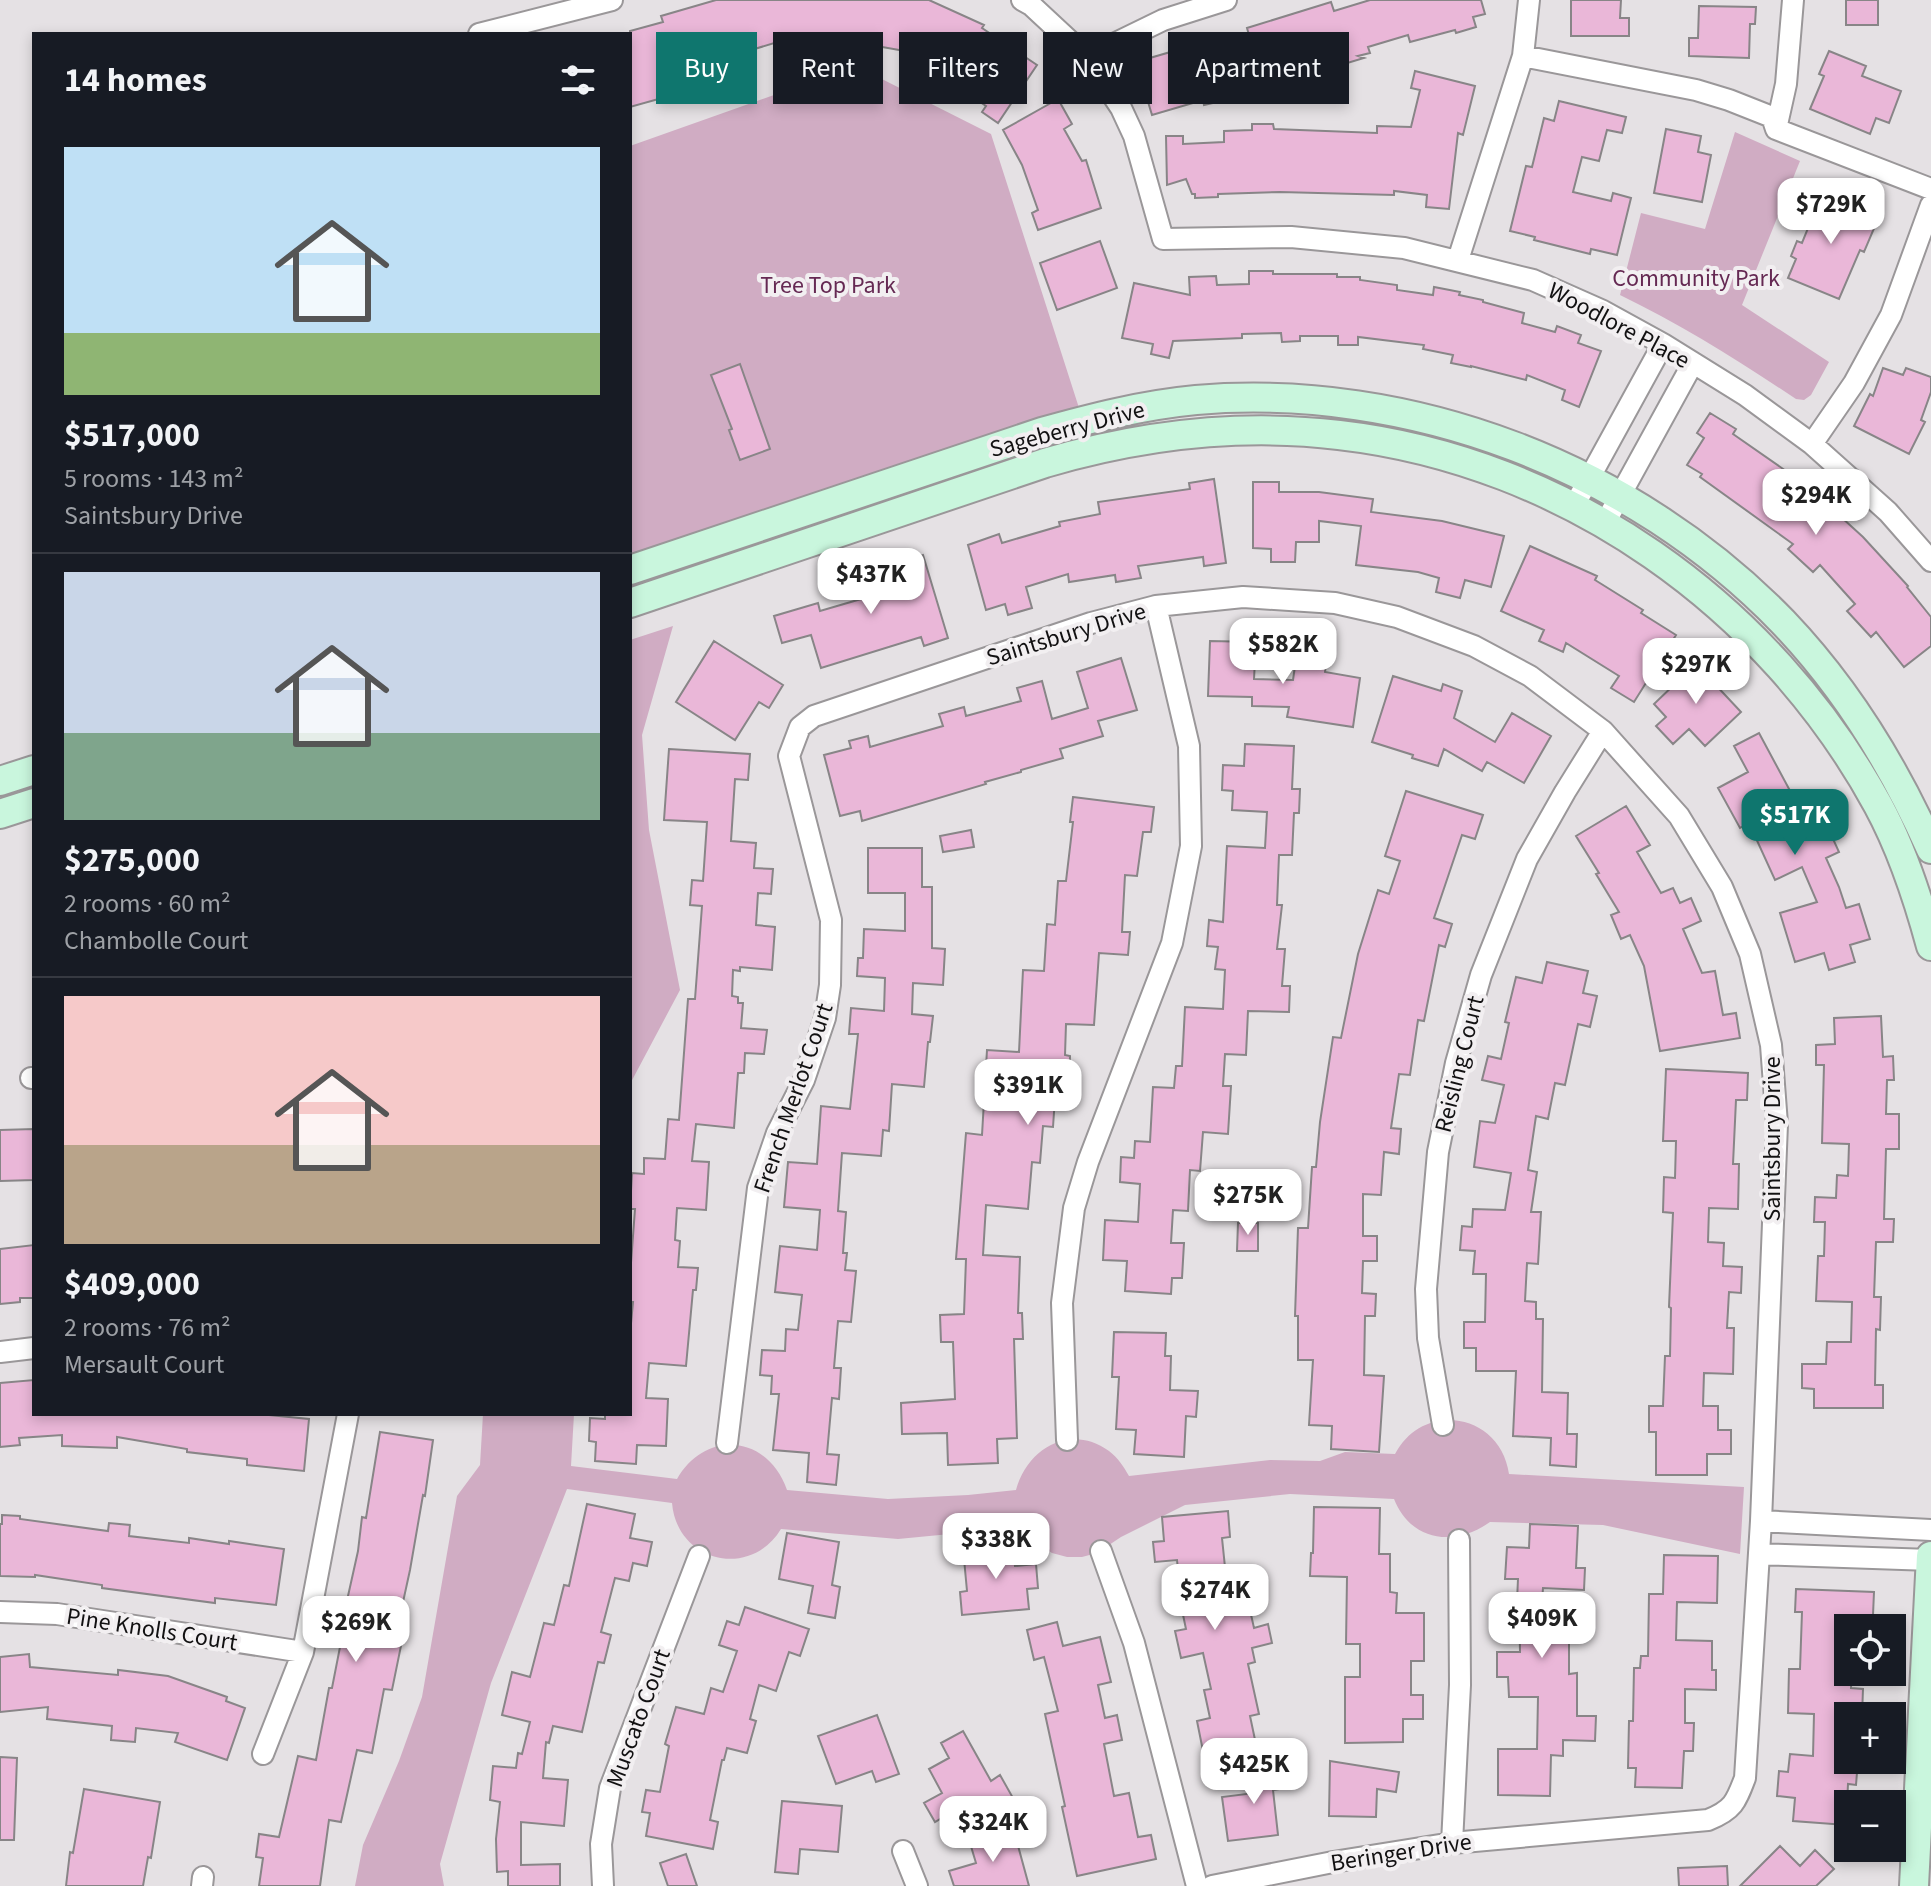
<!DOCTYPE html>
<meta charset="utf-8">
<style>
body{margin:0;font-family:"Source Sans 3",sans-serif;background:#20242c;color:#f1f3f6;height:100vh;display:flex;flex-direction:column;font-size:30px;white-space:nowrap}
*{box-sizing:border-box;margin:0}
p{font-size:26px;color:#9ea1a6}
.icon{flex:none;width:44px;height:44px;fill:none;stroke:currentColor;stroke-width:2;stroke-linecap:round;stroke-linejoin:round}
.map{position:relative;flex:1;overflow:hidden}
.details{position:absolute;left:32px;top:32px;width:600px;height:1384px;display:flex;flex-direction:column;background:#171b24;border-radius:0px;box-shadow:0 4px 12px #0003}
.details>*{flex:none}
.hud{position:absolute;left:656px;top:32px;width:760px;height:72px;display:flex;gap:16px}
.buttons{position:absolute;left:1834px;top:1614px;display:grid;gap:16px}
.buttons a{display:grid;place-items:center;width:72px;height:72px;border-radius:0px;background:#171b24;box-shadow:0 4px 12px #0003;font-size:40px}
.price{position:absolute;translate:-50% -68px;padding:0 18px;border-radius:16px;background:#fff;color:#222;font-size:26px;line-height:52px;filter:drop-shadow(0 2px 4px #0008)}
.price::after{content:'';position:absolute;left:50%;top:48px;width:24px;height:18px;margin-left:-12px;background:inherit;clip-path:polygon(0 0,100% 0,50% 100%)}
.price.active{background:#0f766e;color:#fff}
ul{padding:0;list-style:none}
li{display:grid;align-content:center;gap:16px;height:424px;padding:0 32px}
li+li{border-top:2px solid #363941}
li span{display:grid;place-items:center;height:248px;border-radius:0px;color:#555}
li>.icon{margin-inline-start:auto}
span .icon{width:144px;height:144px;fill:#fffc;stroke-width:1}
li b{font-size:34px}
h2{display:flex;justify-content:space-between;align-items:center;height:96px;padding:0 32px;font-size:34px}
.pill{padding:0 28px;border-radius:0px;background:#171b24;box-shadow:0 4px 12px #0003;font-size:28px;line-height:72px}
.pill.active{background:#0f766e;color:#fff}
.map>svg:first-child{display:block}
.green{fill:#d0acc3}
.building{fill:#eab7d8;stroke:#888587;stroke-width:2}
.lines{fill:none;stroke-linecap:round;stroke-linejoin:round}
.street-casing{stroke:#9a9799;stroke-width:24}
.secondary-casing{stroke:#9a9799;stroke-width:32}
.street{stroke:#fff;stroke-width:20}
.secondary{stroke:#c9f6dd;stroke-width:28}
.labels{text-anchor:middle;stroke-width:8;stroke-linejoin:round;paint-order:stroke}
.park-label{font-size:24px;fill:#652953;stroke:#f2eff1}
.street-label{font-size:24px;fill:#121112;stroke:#f2eff1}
</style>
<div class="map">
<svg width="1931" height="1886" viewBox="0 0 1931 1886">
<rect width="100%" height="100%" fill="#e5e1e4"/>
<!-- green -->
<path class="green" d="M856,66l135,68 89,277 -450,146v-411z
M1735,132l65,29 -58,144 87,57 -18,33 -7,5 -8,-1c-57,-38 -114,-74 -176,-104l21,-82 64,16z
M673,626l-31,109 7,95 31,160 -50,94v-444z
M483,1414h91l-3,52 106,13c29,-50 91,-44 110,11l101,9 80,-4 48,-5c11,-42 55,-67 93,-39 9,7 15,16 20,25l141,-16 50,1 25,-9 50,2c29,-55 106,-40 114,20l235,13 -4,67 -137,-29 -113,-3c-35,25 -79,20 -96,-23l-104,-5 -105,11 -64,32 -24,16 -15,4h-15l-15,-4 -13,-8 -16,-18 -125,12 -117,-10c-31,51 -104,33 -109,-26l-105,-14 -76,194 -51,181 4,22h-89l8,-41 36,-84 23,-64 35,-201 23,-31z"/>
<!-- building -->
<path class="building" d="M716,0h213l55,25 -2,3 55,37 -39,58 -16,-11 4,-6 -30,-20 -2,4 -21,-9 6,-12 -25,-12 2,-4 -73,-13 -29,4 -1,-8 -18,4 -1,-3 -69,21 4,10 -18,6 -3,-8 -33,10 5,17 -50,14v-76l33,-9 -2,-6z
M1370,0h111l4,14 -12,3 3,10 -20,6 -1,-3 -45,12 -2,-7 -40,12 2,6 -12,3 6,2 -50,15 1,4 -63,19v-2l-48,11 -1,-5 -51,15 -16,-53 55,-16 -1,-2 24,-5 1,4 34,-8 -2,-7 84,-26 3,9z
M1571,0h50l-1,18h9v18h-58z
M1846,0h32v25h-32z
M1699,6l57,1 -1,17h-5l-1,34 -60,-2v-18h9z
M1829,51l37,15 -4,10 39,15 -12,32 -13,-5 -6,16 -60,-25 14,-33 -5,-2z
M1415,71l60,15 -12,49 -5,-2 -9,76 -23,-2 1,-12 -33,-4v4l-114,-3 -62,2v3l-23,1v-4h-3l-6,-15 -19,6 -1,-49h17v8l41,-2v-11l28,-1v-6h21l1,5 103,4v-7l34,1 9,-37 -9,-2z
M1058,99l14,25 -8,5 18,32 4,-1 15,48 -63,22 -6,-17 6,-3 -16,-45 -19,-35z
M1559,101l67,16 -4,16 -15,-3 -8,31 -17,-4 -9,35 38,9 2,-8 18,5 -14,57 -26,-6 -1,5 -56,-14 1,-3 -25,-6 16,-65 6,1 12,-49 10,3z
M1666,129l35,7 -3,16 13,3 -9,47 -48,-9z
M1815,194l63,25 -14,33 -4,-2 -21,49 -51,-21 8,-19 -5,-3 6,-15 5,2 13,-32 -6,-3z
M1100,241l17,47 -60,22 -17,-47z
M1249,271h24v3h64v3h23v3l37,5v5l36,5 1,-8 26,5 -1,3 24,5v2l41,11 -2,10 33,9 2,-6 24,9 -3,8 23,8 -22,56 -17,-7 3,-10 -38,-15 -1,5 -55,-14v1l-20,-4 2,-8 -30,-6 1,-4 -66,-8v8h-20v-9h-38v5l-18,1 -1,-9 -39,1v4l-69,3 -4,17 -18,-4 2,-10 -31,-6 12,-55 56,12 -1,-18 27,-1 1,9 32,-1z
M740,364l30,85 -30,11 -11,-30 3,-1 -21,-54z
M1883,368l20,7 3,-7 25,9v15l-10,28 4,2 -16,32 -55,-28 16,-32 3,2z
M1710,413l26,16 -3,5 86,60 -1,2 45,41 45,49 -1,1 24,30v29l-27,21 -28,-35 -5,5 -24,-26 8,-7 -35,-39 -7,7 -25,-23 5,-5 -93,-67 2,-3 -15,-9 17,-27 -7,-5z
M1214,479l12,84 -22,3 -1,-9 -65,9 3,12 -25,4 -1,-7 -46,7 -1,-8 -42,13 6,21 -24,7 -3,-11 -19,6 -18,-65 31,-11 3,9 58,-17 -1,-4 41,-8 -2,-12 92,-13 -1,-6z
M1253,482h26v10h40l54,7 -2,13 71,9 62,15 -13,51 -26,-7 -5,18 -24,-6 3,-14 -21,-6 -62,-7 5,-39 -42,-5v21h-23l-1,20h-24v-13l-18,-1z
M1530,546l67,30 -2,4 48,30 -2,3 35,22 -42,67 -23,-14 8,-12 -53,-33 -3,9 -24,-11 5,-11 -43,-19z
M923,555l25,83 -24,8 -3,-9 -100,31 -10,-33 -29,8 -8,-27 44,-13 2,8 41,-12 -5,-18 43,-13 -1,-5z
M714,641l69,44 -14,23 -10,-6 -24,38 -59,-38z
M1210,641l46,1 -2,37 39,1 3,-21 30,5 -1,8 35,6 -7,49 -66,-10 2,-10 -37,-1v-9l-44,-1z
M1703,657l17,17 -8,7 29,31 -36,34 -16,-17 -16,15 -17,-18 10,-9 -12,-13z
M1121,658l16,52 -39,11 5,15 -43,13 3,9 -42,12v2l-36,10 1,2 -124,37 -2,-10 -20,5 -16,-61 27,-7 -2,-7 19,-5 2,11 73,-21 -4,-12 25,-7 2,9 55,-15 -4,-13 25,-7 10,38 36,-11 -11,-36z
M1393,676l48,15 2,-7 19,7 -8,27 41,24 17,-29 39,23 -27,47 -37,-21 -5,9 -38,-22 -6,17 -26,-8 1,-3 -41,-13z
M1759,733l44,82 7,-3 6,11 8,-4 15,33 -13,6 13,29 7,21 13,-4 11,35 -20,6 5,17 -26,8 -5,-17 -29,9 -15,-49 37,-11 -15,-35 -27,13 -26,-57 -9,5 -22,-40 30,-16 -14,-26z
M1245,744l49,2 -2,43h8l-1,24h-5l-2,42h-13l-2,50h5l-5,44h8l-3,37h8l-1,26 -41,-1 -2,44 -21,-1 -2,32h8l-3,48 -25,-2 -3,39 -10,-1 -2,41 -15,-1 -2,33h13l-2,35h-10l-1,16 -46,-3 2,-30 -24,-1 2,-40 33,2 2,-38 -20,-2 1,-25 13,1 1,-17 15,1 3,-55 21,1 2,-22h6l3,-59 38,2 2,-39 -10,-1 3,-22 -11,-1 2,-26 14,2 4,-76 38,2 2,-36 -35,-2 1,-19 -11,-1 1,-25 21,1z
M669,749l81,5 -2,26 -13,-1 -4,62 25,2 -2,25 19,1 -2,25 -13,-1 -2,32 19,2 -3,43 -32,-3v4l-7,-1 -1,26 6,1v6h5l-2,25 26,2 -3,24 -19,-1 -1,20h-6l-4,55 -38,-4 -4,37 17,1 -3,48 -29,-2 -2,32 5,1 -2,26 20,1 -2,22h-3l-7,76 -37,-3 -3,35 22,1 -2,47 -29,-1 -1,19 -41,-3 1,-19 -7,-1 1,-23 15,1v-5h25v-80l3,-32h-3v-26l5,-67h-5l2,-36 12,1v-16l21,1 3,-40 11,1 9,-121h7l7,-93 -12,-1 2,-25 11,1 4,-59 -43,-2z
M1406,791l77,24 -8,24 -13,-4 -28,83 18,6 -7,23 -6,-2 -15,76 -6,-1 -8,55 -11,-1 -8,54 10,1 -2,25 -15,-2 -3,43 -18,-1v42h14v25h-14l-1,32 14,1 -1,22h-10l-1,59 20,1 -5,76 -48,-3 1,-23 -23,-1 4,-65h-15v-44h-3l3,-88h10l4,-61h4l4,-45 13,-85 8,1 17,-84 20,-64 11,4 11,-33 -15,-5z
M1073,797l81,10 -3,25h-8l-6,44 -12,-1 -3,57h8l-2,23 -29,-2 -5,72 -28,-1 -1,31 5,1 -1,28 -13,-1 -3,44 -10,-1 -3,37 -8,-1 -4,47 -42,-4 -3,50 37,2 -2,56h4l1,26h-9l3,99 -20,1 1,24 -50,2 -1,-32 -45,1 -1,-31 54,-4 -2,-57h-12l-1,-27 24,-1 2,-55h-10l10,-126 16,2 5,-85 32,2 4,-82 21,1 3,-47 8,1 3,-44h8l7,-59h-3z
M1626,806l24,39 -13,7 24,41 12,-5 7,15 11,-5 10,23 -18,8 19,44 13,-2 8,44 13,-2 4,25 -80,13 -16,-85 -14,-31 -9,4 -10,-24 8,-3 -23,-38 3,-1 -23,-37z
M971,830l3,17 -31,5 -3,-16z
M868,848h54v39h10v61l13,1 -2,36 -30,-2 -1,31 21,2 -3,26h-2l-4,45 -32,-3 -3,47 -6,-1 -2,26 -39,-3 -4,58 8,1 -3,41h4l-2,17 11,1 -5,51 -13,-1 -4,47h7l-2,31 -7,-1 -5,56 12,1 -3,30 -29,-3 2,-29 -36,-3 6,-56h-8l1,-18 -12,-1 2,-25 23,1 1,-22 12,1 4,-35 -27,-3 5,-46 37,4 3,-40 -36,-3 4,-45 29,2 4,-58 29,3 8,-75h-9l2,-26 33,3 1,-33 -28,-2 1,-18h5l1,-29 41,2v-38h-37z
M1547,962l41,9 -5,22 14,3 -7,31 -12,-3 -13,61 -10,-2 -7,36 -12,-3 -8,54 9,2 -6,40h10l-3,52 -11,-1 -2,38 11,1v17h7l-1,73 26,1 -1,41h10l-1,33 -26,-2 1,-27 -38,-2 3,-65h-40v-23h-12v-26h21l1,-48h-13l2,-23 -15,-1 2,-24 10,1 1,-18 32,1 6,-37 -37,-6 6,-46 15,2 9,-38 -22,-5 6,-24 13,3 8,-36 -4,-1 11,-45 26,6z
M1881,1016l2,41 10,-1 1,24h-7l-1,34h13v35h-13l-2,70h10l-1,23h-17l-2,55h7l-1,33 -4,-1 -1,56h8v23h-69v-19l-12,-1v-24h24l1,-22h24l1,-40 -36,-1 2,-45h6l1,-34h-11l1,-25 21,1 1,-23 11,1 1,-32 -27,-1 2,-78h-8v-20l19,-1 -1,-26z
M1666,1069l82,4 -1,27h-11l-3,64h6l-1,45 -29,-1 -1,34 16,1 -1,23 19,1 -1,26 -12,-1 -2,36h7l-1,46 -29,-1 -1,33h15v24h13v24h-24v21h-51v-43h-7v-26h14l2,-50h5l1,-48 -2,-1 4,-94 -10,-1 1,-35 11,1 1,-37h-13z
M34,1129v51l-34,1v-51z
M1238,1223h20v28h-21z
M34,1245v53h-14v4l-20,2v-55z
M1114,1332l52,1 -1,23h6l-1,34 28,1 -2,26 -10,-1 -2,41 -50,-3 2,-24 -20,-1 3,-52h-7z
M34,1380v34h225l50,5 -5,52 -57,-6v-6l-60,-7v-3l-70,-12v11l-55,-2v-11l-43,3 1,7 -20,2v-64z
M380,1432l53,8 -8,56 -2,-1 -13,75 -14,64 7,2 -11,54 -8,-1 -12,64 -15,-3 -16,72 -12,-2 -9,66h-61l4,-28 -7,-1 3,-23 20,3 19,-81 18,4 13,-72h3l8,-41h3l6,-32 -5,-1 14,-63 4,-34 4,1z
M587,1504l48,10 -5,24 22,4 -5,24 -14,-3 -4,18 -14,-3 -14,54 10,3 -7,28 -6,-1 -16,70 -29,-6 -4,17 -3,-1 -3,36 25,2 -4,46 -43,-4v43l39,-1v22h-52v-15l-11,1 -1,-33 4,-37 -10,-2 3,-34 23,2 2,-15 4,1 8,-32 -28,-7 10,-43 18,5 14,-54 10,2 10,-40 5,1z
M1314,1507l66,1 -1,46h11v38l7,1 -1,20h28v48h-13v34h12v24h-20v23l-58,1v-66h15v-33h-14l1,-67 -37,-1 1,-23h2z
M1228,1511l2,26 -8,1 6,58 18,-4 8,36 14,-4 4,19 -20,5 3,14 -7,2 11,50 -9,2 8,38 -52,12 -9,-45 13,-3 -6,-28 7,-1 -8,-36 -22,5 -6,-27 11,-2 -4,-19 -5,-50 -22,2 -2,-20 11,-1 -2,-24z
M2,1515l18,1v3l88,12 1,-8 21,2 -1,11 60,7v-5l40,6v-3l55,8 -8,56 -61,-7v5l-113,-15v-3l-67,-10v2l-35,-1v-52h2z
M1530,1524l48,2 -2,42h9l-1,22 -41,-2 -3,42h29v44l8,-1v43h19l-1,25 -32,-1v16l-12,-1 -1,41 -52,-1v-46h39l1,-52h-29l-1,-20h-11v-25h23l-1,-51h-2l1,-22h-13l2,-32 22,1z
M787,1533l52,9 -7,43 8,2 -5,31 -27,-5 5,-27 -34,-7z
M1013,1544l2,22 21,-2 2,24 -11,1 2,20 -67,6 -2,-23 7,-1 -4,-43z
M1664,1555l54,1 -1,47 -40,-1 -1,38 36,1v29h4v20l-31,-1v34h9l-1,28h-9l-2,37 -47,-1 1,-19h-8l1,-47h4l1,-53h6l1,-12h7l1,-62h14z
M1796,1589l78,3 -1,23h-13v13h-12v44h4l-1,16 12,1 -1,27h-14v44h10l-2,25 -8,-1 -2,41 -53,-4 2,-23 -18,-2 2,-25 9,1 2,-18 23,2 1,-42 -26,-1 1,-44h11l2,-57h-7z
M745,1607l64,22 -9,27 -11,-4 -13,39 -17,-6 -9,34 6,2 -9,32 -20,-5 -3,12h-2l-12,60 8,2 -5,27 -67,-13 4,-23 -8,-1 4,-22 14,2 9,-46 -4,-2 11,-37 28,7 7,-26 12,4 14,-41 -18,-6 8,-24 12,4z
M1057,1622l6,24 37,-9 11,45 -13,3 7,33 12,-3 5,25 -18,4 10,52 15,-3 9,44 13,-2 5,24 -79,17 -15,-69 3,-1 -20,-92 13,-3 -14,-54 -10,3 -7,-30z
M29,1654l1,13 88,8v-5l50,6 59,21 -1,4 19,7 -18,52 -52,-18 3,-9 -42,-5 -1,14 -24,-2 1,-14 -65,-7 1,-12 -48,5v-55z
M877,1715l22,59 -23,8 -4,-11 -36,13 -18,-48z
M963,1731l28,50 9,-6 13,23 -59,33 -9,-15 -10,6 -11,-19 18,-10 -13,-24 20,-11 -8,-15z
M0,1757l17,1 -3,82h-14z
M1277,1761l3,28 -7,1 5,45 -50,6 -6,-44 33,-4 -3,-29z
M1330,1761l69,11 -3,20 -19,-3 -1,28 -47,-1z
M84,1789l76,13 -9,56 -3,-1 -5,29h-77l4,-34 3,1z
M782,1801l60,5 -4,46 -38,-3 -2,25 -23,-2z
M1014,1831l15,55h-75l-5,-15 27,-8 -6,-20z
M1780,1846l20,20 15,-16 19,19 -18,17h-76z
M686,1854l11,32h-29l-8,-23z
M1727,1866l1,20h-49l-1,-18z"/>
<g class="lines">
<!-- street casing -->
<g class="street-casing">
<path id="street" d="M1022,0l9,5 56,52 34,51 13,28 29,103 128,-2 113,11 129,32 70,31 60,33 82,51 67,49 76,68 43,49
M479,34l133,-34
M1523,56l173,34 33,10 43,17 4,12
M1087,57l76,-37 63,-20
M1776,129l155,60
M1776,129l10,-45 7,-84
M1458,260l65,-204 6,-56
M1812,444l42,-61 37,-68 40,-110
M1574,506l89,-162
M1605,523l88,-160
M31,1078h3
M0,1352l34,-4
M1443,1425l-15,-87 -2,-49 12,-137 18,-89 25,-88 46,-116 38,-67 38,-61
M1067,1440l-5,-137 12,-95 14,-46 84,-219 19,-97 -2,-100 -33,-140
M727,1443l31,-255 19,-55 27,-53 21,-62 5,-33 1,-65 -42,-164 11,-29 14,-11 277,-93 65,-17 87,-9 92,6 62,14 77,29 56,30 73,55 76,85 43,71 28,67 21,91 6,79 -16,397 -16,257c-9,24 -12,32 -37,42l-256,23 -119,19 -121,24
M1761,1521l170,9
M1101,1551l33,92 63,243
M1759,1554l172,6
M0,1612l57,2 246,38
M263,1754l40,-102 45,-238
M1452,1843l8,-158 -1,-145
M903,1851l14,35
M202,1886l1,-9
M603,1886l-2,-42 9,-56 89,-232"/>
</g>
<!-- secondary casing -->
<g class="secondary-casing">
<path id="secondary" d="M630,570l412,-138c50,-14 101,-27 154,-32 215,-18 437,67 587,222 63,66 111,144 148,227
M630,603l415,-140c96,-28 195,-40 294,-28 227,26 430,170 539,370 24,44 40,93 53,141
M0,781l34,-11
M0,814l34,-11
M1914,1886l17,-330"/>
</g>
<!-- street -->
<use href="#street" class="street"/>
<!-- secondary -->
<use href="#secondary" class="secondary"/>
</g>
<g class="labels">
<!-- park labels -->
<g class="park-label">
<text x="1696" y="286">Community Park</text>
<text x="828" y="293">Tree Top Park</text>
</g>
<!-- street labels -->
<g class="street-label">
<text transform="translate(1619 325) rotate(28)" y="8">Woodlore Place</text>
<text transform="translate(1067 429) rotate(-15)" y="8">Sageberry Drive</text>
<text transform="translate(1066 634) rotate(-17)" y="8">Saintsbury Drive</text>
<text transform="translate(1459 1064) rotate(-76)" y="8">Reisling Court</text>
<text transform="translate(793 1098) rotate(-71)" y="8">French Merlot Court</text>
<text transform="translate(1772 1139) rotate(-90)" y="8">Saintsbury Drive</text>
<text transform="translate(152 1629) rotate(9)" y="8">Pine Knolls Court</text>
<text transform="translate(638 1718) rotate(-70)" y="8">Muscato Court</text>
<text transform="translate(1401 1852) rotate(-9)" y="8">Beringer Drive</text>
</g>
</g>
</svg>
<div class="buttons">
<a><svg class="icon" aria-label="locate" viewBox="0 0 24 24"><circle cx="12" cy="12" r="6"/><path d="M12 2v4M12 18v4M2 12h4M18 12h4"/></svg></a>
<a>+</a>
<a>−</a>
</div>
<b class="price" style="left:1831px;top:246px">$729K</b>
<b class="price" style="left:1816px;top:537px">$294K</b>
<b class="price" style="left:871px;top:616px">$437K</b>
<b class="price" style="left:1283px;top:686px">$582K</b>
<b class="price" style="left:1696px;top:706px">$297K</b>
<b class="price active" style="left:1795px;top:857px">$517K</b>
<b class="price" style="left:1028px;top:1127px">$391K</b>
<b class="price" style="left:1248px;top:1237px">$275K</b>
<b class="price" style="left:996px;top:1581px">$338K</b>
<b class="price" style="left:1215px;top:1632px">$274K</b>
<b class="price" style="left:1542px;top:1660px">$409K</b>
<b class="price" style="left:356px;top:1664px">$269K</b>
<b class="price" style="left:1254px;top:1806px">$425K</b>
<b class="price" style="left:993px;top:1864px">$324K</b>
<div class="hud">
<a class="pill active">Buy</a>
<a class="pill">Rent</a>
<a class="pill">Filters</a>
<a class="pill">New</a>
<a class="pill">Apartment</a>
</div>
<section class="details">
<h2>14 homes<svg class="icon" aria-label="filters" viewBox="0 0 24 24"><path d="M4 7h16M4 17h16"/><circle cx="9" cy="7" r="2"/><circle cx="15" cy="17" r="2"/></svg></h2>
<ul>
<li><span style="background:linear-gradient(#bfe0f5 75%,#8fb573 0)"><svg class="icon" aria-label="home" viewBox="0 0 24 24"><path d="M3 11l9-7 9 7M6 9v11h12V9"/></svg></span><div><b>$517,000</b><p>5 rooms · 143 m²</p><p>Saintsbury Drive</p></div></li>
<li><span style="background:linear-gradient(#c9d6e8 65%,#7fa58c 0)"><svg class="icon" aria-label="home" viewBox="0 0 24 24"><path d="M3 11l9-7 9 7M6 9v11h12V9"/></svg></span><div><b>$275,000</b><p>2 rooms · 60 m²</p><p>Chambolle Court</p></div></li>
<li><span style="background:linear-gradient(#f6c9c9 60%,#b9a48a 0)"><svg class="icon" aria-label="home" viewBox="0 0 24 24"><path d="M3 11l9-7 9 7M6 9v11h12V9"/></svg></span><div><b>$409,000</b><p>2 rooms · 76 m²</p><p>Mersault Court</p></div></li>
</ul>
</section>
</div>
